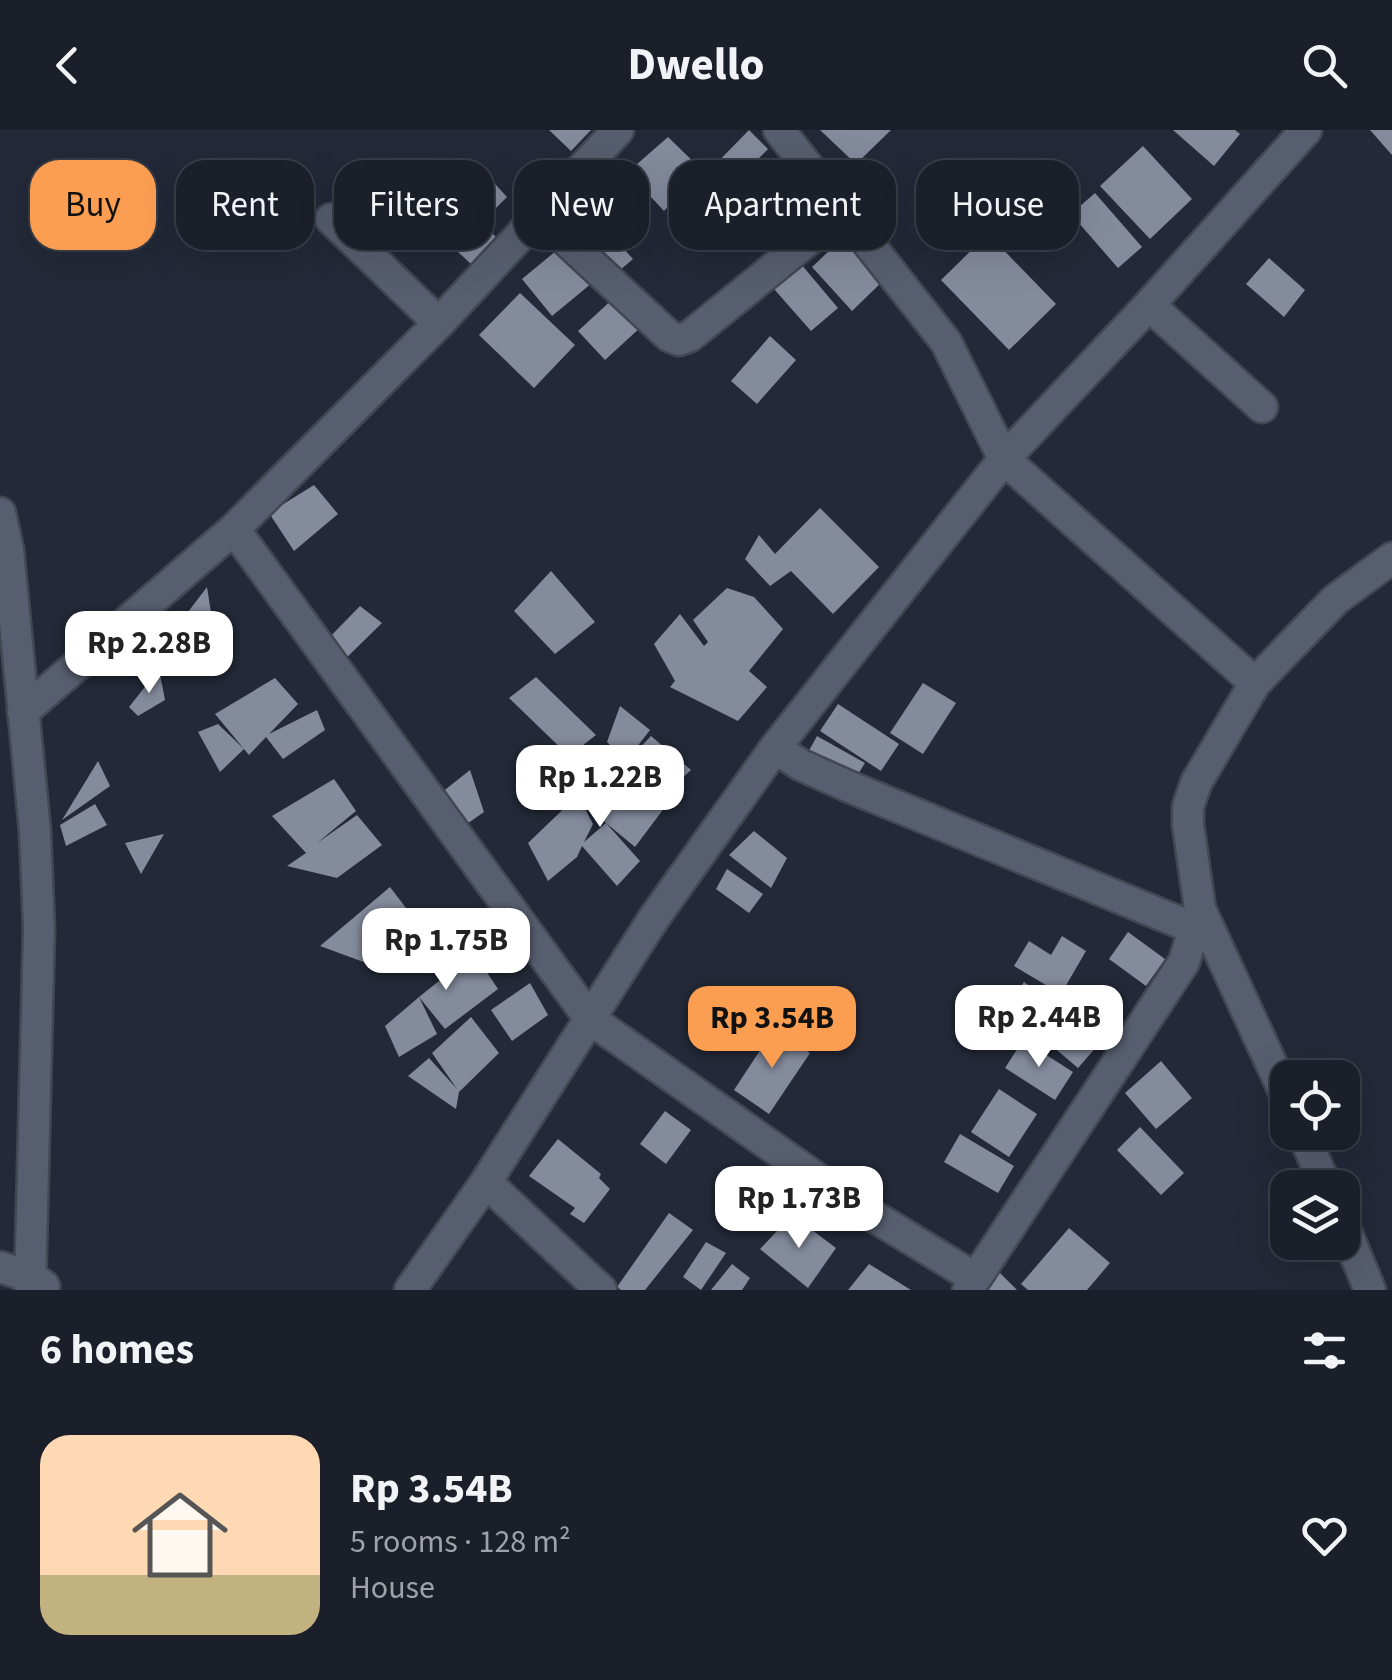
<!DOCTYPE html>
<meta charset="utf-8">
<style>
body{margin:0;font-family:"Source Sans 3",sans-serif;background:#272c36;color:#f1f3f6;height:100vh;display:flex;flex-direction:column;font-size:38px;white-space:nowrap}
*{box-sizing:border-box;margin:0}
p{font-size:32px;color:#9fa2a8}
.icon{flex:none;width:55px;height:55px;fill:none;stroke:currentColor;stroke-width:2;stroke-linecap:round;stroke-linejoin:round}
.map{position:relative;height:1160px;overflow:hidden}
.details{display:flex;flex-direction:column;background:#1a1f2a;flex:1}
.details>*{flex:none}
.hud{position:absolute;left:30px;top:30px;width:1332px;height:90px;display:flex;gap:20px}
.buttons{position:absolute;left:1270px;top:930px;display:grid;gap:20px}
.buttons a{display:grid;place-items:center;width:90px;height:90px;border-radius:20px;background:#1a1f2a;box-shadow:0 10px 40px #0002,0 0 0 2px #383d47;font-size:50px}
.price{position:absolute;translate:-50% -85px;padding:0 22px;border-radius:20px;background:#fff;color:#222;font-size:32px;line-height:65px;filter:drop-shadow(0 2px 5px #0008)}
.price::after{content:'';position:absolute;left:50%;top:60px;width:30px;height:22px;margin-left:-15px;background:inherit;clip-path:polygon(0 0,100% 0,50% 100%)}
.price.current{background:#fb9e52;color:#111}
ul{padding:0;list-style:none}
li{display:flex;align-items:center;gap:30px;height:250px;padding:0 40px}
li span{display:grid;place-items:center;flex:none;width:280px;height:200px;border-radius:30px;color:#555}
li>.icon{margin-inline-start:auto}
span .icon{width:120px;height:120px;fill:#fffc;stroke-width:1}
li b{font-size:42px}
h2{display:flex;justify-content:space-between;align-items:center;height:120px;padding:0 40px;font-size:42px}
.pill{padding:0 35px;border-radius:30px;background:#1a1f2a;box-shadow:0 10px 40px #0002,0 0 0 2px #383d47;font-size:35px;line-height:90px}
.pill.current{background:#fb9e52;color:#111}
header{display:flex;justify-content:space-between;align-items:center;height:130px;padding:0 40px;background:#1a1f2a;font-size:45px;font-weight:700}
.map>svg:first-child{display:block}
.building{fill:#848b9d}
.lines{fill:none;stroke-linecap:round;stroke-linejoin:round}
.street-casing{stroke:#414753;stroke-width:35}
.street{stroke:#575e6f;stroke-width:30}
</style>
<header><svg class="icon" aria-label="back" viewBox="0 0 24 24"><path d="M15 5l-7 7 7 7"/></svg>Dwello<svg class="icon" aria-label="search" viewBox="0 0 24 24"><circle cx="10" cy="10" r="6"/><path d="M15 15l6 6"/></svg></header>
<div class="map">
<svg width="1392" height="1160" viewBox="0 0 1392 1160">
<rect width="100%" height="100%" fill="#232938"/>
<!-- building -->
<path class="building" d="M549,0h42l-20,21z
M749,0l19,19 -47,48 -19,-19z
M820,0h71l-35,34z
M1173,0h62l5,4 -26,32z
M1370,0h22v25z
M668,7l34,33 -38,41 -36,-39z
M1143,16l49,53 -42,40 -50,-53z
M473,30l34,37 -26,26 15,14 -25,27 -53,-49z
M765,37l28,34 -49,41 -29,-27z
M601,43l36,41 -25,22 21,23 -20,17 -32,-36 11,-18 -20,-23z
M1095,63l47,54 -24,21 -47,-54z
M988,104l68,70 -47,46 -68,-70z
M844,107l40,43 -32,31 -40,-44z
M562,116l30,37 -40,33 -30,-37z
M1269,128l36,32 -21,27 -38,-33z
M801,134l37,44 -27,23 -37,-42z
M520,163l55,52 -41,43 -55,-53z
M615,167l27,29 -37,34 -27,-29z
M770,206l26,24 -39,44 -26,-23z
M314,355l24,29 -44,37 -25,-38z
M820,378l59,59 -46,47 -42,-43 -21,15 -25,-27 14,-24 16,19z
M551,441l44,51 -40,32 -41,-43z
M207,457l6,38 -41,8z
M727,458l27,9 29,32 -34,42 18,16 -29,34 -68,-34 5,-6 -21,-37 26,-30 24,32 4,-4 -15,-22z
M360,476l22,17 -42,41 -20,-17z
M159,539l6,31 -27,16 -9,-9z
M536,547l60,58 -27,21 -60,-58z
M275,548l23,26 -29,30 48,-24 8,20 -42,29 -17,-22 -17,18 -5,-6 -24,23 -22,-40 20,-8 26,25 -29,-35z
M923,553l33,20 -33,51 -33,-21z
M838,574l61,40 -18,27 -61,-40z
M620,576l30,24 -24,31 -19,-19z
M651,606l40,34 -27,25 -31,-40z
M817,606l48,27 -15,24 -49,-22z
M98,631l12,25 -48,34z
M624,637l41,40 -30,40 -29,-24 34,38 -23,25 -35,-40 -5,11 -29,24 -20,-38 50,-48 15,29 -9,18 22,-19 -9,-8 2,-22z
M470,640l14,42 -30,21 -18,-36z
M334,649l22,32 -39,32 40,-28 25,30 -45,33 -50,-12 19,-13 -34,-37z
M95,674l12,21 -41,21 -6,-21z
M754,701l33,27 -16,30 -42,-33z
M164,704l-23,40 -16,-31z
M727,739l36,25 -14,19 -33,-24z
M390,757l26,34 -47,43 -49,-18z
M467,789l18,23 -11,11 24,36 -53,40 -26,-32 18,37 -38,23 -14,-31 34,-29 40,-32 -19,-31z
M1128,802l37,27 -19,27 -37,-27z
M1062,806l24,15 -25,43 -47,-28 15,-25 22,14z
M1024,852l23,17 -24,32 -23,-17z
M530,853l18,32 -36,26 -21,-31z
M1057,880l41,35 -20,23 -40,-34z
M471,887l28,36 -40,39 -3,17 -48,-33 21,-18 28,31 -25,-36z
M774,899l36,24 -41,61 -35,-24z
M1023,910l50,32 -18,28 -50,-32z
M1161,931l31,37 -36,31 -31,-36z
M999,959l38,25 -28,43 -38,-25z
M665,981l26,19 -25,34 -26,-20z
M1140,997l44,46 -23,22 -44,-45z
M960,1004l54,32 -16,27 -54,-31z
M558,1009l43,35 -2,4 11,11 -26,34 -14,-9 5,-6 -46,-32z
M669,1083l24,17 -48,60h-24l-4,-3z
M792,1085l44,33 -28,40 -48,-39z
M1069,1098l41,35 -23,27h-59l-7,-6z
M706,1112l20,11 -25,37 -18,-13z
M987,1130l30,30h-33z
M732,1134l18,14 -8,12h-31z
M869,1134l42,26h-63z"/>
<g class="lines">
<!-- street casing -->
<g class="street-casing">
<path id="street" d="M779,0l167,212 58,117 251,224
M540,86l129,120 10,4 11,-4 154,-125
M331,89l108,104
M1149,175l113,102
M0,383l8,37 27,281 4,98 -9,361
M234,399l356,490 262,184 123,75
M23,582l211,-183 205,-206 179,-193
M775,618l26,17 49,22 346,142
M1200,779l88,191
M1302,1002l25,56
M486,1052l115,108
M1342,1092l28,68
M0,1137l31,10 13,9
M410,1160l76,-108 168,-264 121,-170 229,-289 145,-154 157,-175
M968,1160l216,-328 16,-53 -12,-84v-18l8,-24 59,-100 80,-83 57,-42"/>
</g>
<!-- street -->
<use href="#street" class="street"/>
</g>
</svg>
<div class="buttons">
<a><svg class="icon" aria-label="locate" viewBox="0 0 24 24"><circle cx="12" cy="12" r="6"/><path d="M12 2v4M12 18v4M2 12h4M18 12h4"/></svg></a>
<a><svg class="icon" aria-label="layers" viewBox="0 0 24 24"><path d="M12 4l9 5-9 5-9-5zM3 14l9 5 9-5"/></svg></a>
</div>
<b class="price" style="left:149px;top:566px">Rp 2.28B</b>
<b class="price" style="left:600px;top:700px">Rp 1.22B</b>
<b class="price" style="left:446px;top:863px">Rp 1.75B</b>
<b class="price" style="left:1039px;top:940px">Rp 2.44B</b>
<b class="price current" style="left:772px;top:941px">Rp 3.54B</b>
<b class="price" style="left:799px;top:1121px">Rp 1.73B</b>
<div class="hud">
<a class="pill current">Buy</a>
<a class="pill">Rent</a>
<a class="pill">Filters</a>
<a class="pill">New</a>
<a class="pill">Apartment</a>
<a class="pill">House</a>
</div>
</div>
<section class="details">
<h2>6 homes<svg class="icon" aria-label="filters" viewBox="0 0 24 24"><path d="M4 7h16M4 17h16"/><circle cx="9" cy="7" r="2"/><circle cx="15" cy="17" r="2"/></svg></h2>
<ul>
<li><span style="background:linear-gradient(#ffd9b3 70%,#c2b280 0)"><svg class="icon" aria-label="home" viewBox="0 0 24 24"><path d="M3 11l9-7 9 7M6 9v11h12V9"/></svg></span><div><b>Rp 3.54B</b><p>5 rooms · 128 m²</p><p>House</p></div><svg class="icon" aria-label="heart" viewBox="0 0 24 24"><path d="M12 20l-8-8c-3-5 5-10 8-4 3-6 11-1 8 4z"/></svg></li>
</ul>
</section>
